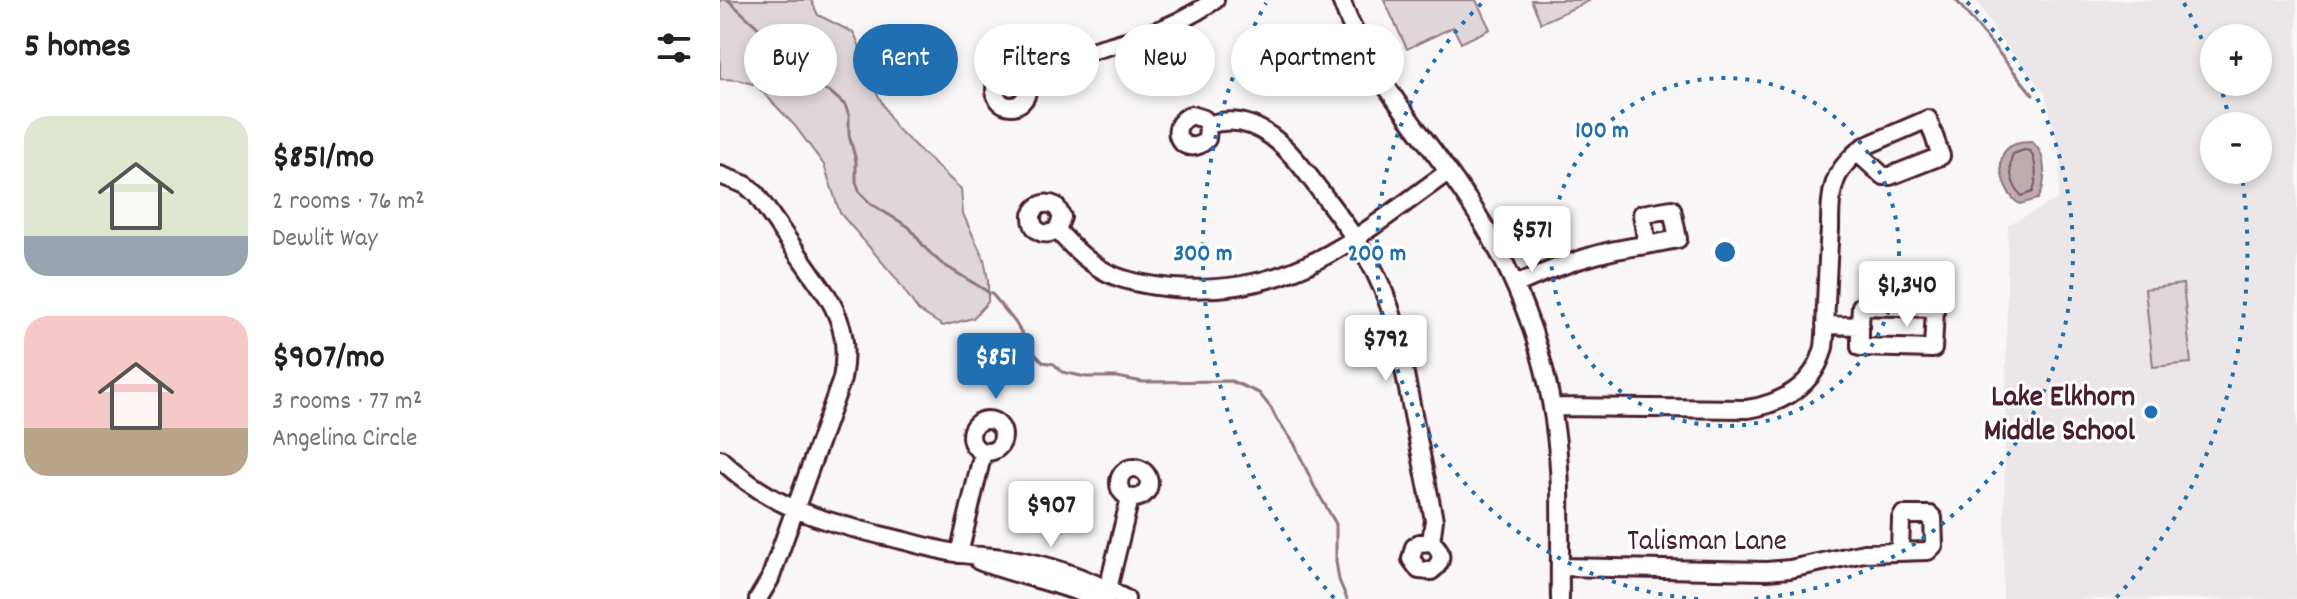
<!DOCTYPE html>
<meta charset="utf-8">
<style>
body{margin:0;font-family:Dekko,sans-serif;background:#f6f6f6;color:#202124;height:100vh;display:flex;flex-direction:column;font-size:30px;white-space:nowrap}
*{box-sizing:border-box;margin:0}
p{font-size:26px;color:#757577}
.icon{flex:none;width:44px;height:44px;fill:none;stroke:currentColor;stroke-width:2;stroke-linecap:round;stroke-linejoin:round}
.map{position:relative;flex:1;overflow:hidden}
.side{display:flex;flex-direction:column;background:#fff;width:720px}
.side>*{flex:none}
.guide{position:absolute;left:24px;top:24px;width:760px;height:72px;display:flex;gap:16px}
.tools{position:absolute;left:1480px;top:24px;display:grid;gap:16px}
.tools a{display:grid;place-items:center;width:72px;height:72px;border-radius:50%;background:#fff;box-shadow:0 4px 12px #0003;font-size:40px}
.price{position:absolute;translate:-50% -68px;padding:0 18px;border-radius:8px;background:#fff;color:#222;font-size:26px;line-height:52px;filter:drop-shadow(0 2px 4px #0008)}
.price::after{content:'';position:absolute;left:50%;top:48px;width:24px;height:18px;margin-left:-12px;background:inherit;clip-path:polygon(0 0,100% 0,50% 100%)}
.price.on{background:#1f6fb2;color:#fff}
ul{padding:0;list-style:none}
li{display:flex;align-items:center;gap:24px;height:200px;padding:0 24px}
li span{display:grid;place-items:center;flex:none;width:224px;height:160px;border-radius:24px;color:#555}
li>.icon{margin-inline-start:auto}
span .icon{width:96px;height:96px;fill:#fffc;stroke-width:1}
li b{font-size:34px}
h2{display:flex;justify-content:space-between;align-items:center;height:96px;padding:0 24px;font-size:34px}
.pill{padding:0 28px;border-radius:36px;background:#fff;box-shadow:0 4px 12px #0003;font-size:28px;line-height:72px}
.pill.on{background:#1f6fb2;color:#fff}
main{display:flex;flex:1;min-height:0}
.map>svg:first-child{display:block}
.built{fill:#ebe6e8;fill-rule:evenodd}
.green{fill:#ded6d9;stroke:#947a82;stroke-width:2}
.water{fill:#bdadb0;stroke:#8f747b;stroke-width:2}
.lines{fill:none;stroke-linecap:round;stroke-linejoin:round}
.shore{stroke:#785860;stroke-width:2}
.stream{stroke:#8f747b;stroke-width:3}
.minor-casing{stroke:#4a1f2b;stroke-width:22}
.minor{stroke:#fff;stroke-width:16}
.ring{fill:none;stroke:#1f6fb2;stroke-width:4;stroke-dasharray:4 8}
.poi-dot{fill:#1f6fb2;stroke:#fff;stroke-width:3}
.labels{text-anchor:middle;stroke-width:6;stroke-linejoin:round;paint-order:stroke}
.poi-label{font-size:30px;font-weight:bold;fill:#4a1f2b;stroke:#fff;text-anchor:end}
.street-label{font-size:30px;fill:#4a1f2b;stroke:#fff}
.centre{fill:#1f6fb2;stroke:#fff;stroke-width:4}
.ring-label{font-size:24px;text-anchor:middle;font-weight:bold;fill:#1f6fb2;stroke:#fff;stroke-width:6;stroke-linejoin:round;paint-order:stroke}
</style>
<main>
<section class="side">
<h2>5 homes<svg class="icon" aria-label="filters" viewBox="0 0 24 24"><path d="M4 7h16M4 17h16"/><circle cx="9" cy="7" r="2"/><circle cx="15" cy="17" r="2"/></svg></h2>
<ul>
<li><span style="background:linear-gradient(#dfe7d0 75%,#9aa5b1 0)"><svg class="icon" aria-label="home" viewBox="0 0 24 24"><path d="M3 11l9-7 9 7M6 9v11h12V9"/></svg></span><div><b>$851/mo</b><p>2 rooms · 76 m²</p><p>Dewlit Way</p></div></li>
<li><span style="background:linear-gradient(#f6c9c9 70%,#b9a48a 0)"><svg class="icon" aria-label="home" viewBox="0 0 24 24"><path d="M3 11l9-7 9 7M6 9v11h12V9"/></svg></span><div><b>$907/mo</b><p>3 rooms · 77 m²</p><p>Angelina Circle</p></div></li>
</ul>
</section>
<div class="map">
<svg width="1577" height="599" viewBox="0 0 1577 599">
<rect width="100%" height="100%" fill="#f8f6f7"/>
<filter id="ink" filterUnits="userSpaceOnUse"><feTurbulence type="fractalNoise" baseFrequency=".0125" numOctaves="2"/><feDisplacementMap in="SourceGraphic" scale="16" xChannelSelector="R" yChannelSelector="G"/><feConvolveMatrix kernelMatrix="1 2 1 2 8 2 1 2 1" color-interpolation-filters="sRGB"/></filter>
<g filter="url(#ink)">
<!-- built -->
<path class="built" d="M1256,0h321v599h-294l5,-374 50,-26 3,-38 -16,-68 -45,-55zM1494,38h44v44h-44zM1494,126h44v44h-44z"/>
<!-- green -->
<path class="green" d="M0,0h91l7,15 36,18 12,28 5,21 24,45 66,62 2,25 21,45 4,21v22l-15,16 -30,8 -25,-16 -23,-33 -55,-64 -16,-48 -29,-39 -39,-41 -17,-5 -19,-1z
M664,0h92l14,29 -29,14 -8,-16 -46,22z
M811,0h57l1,1 -48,22z
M1463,284l8,79 -38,4 -8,-78z"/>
<!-- water -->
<path class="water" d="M1311,142c16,9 16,42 7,57l-18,5c-14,-7 -26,-40 -14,-54 6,-7 16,-8 25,-8z"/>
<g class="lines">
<!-- shore -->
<path class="shore" d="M1304,150l6,1c7,10 7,29 3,41l-11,4c-10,-9 -15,-29 -9,-42z"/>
<!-- stream -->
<path class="stream" d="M8,0l48,44 11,19 17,19 26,10 15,13 4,10v20l7,26v21l4,11 11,11 38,23 17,22 15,14 52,32 22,27 18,30 10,10 11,2 8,8 24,5h31l26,5 88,-1 28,12 12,15 6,12 17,23 20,43 22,38v37l3,19 8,19
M1236,0l77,95"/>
<!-- minor casing -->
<g class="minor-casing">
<path id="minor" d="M621,0c29,82 91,141 136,214 42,67 70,143 79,221 7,54 3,110 4,164
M275 90a16 16 0 1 1 32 0a16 16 0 1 1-32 0Z
M305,80c41,-27 72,-29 117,-44 26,-8 51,-21 73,-36
M488,125l-1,14c-21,22 -45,-11 -16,-24l13,4 4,6c54,-18 88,34 116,71 33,43 56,75 71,128l39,196 -3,22c13,9 12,21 0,29l-12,-1 -8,-11 3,-12 5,-4 12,-1
M0,175l26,10 10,9 72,103c16,27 20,50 14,82l-72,200 -12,20
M337,230c-13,8 -26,1 -25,-15 4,-11 14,-14 24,-9l6,11 -5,13c37,42 60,53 116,58 122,9 183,-51 275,-116
M795,285c43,-19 85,-35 132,-40l-5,-31 30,-5 6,30 -31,6
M1105,325l35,1v21l73,2 2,-41 -74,-2 -1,20
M832,407l195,2c35,-5 68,-24 77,-62 2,-13 1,-29 2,-43 1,-25 2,-50 4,-75 0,-17 0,-39 8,-54 6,-11 16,-21 25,-28l65,-28 13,37 -51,20h-7l-26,-24
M251 436a16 16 0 1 1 32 0a16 16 0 1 1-32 0Z
M0,459c52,49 97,60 164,77 24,5 48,13 72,17 16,3 32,3 48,5 42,5 85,21 122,41
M399 483a15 15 0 1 1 30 0a15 15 0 1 1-30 0Z
M239,554l24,-102
M259,561c38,15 80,21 117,38
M840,567l207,4 23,-2 74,-16 64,-2 6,-6 -1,-27 -3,-3h-27l-2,4 -1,33
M386,597l24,-99"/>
</g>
<!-- minor -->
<use href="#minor" class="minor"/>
</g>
</g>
<!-- distance rings -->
<g class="ring">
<circle cx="1005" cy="252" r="174"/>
<path d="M978 599A348 348 0 0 1 763 2M1247 2A348 348 0 0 1 1032 599"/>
<path d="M614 598A522 522 0 0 1 546 3M1464 3A522 522 0 0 1 1494 69M1499 82A522 522 0 0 1 1511 126M1521 170A522 522 0 0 1 1396 598"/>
</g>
<!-- markers -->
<circle class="poi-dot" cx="1431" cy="412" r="8"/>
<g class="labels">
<!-- poi labels -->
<g class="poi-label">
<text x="1415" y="405">Lake Elkhorn<tspan x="1415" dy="34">Middle School</tspan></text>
</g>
<!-- street labels -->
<g class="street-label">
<text x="987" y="549">Talisman Lane</text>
</g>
</g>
<circle cx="1005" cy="252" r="12" class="centre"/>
<g class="ring-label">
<text x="882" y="137">100 m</text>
<text x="657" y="260">200 m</text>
<text x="483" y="260">300 m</text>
</g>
</svg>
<div class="tools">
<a>+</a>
<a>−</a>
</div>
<b class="price" style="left:812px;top:274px">$571</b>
<b class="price" style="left:1187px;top:329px">$1,340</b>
<b class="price" style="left:666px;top:383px">$792</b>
<b class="price on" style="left:276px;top:401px">$851</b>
<b class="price" style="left:331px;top:549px">$907</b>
<div class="guide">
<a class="pill">Buy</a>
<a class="pill on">Rent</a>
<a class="pill">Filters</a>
<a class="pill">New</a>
<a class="pill">Apartment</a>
</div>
</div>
</main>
